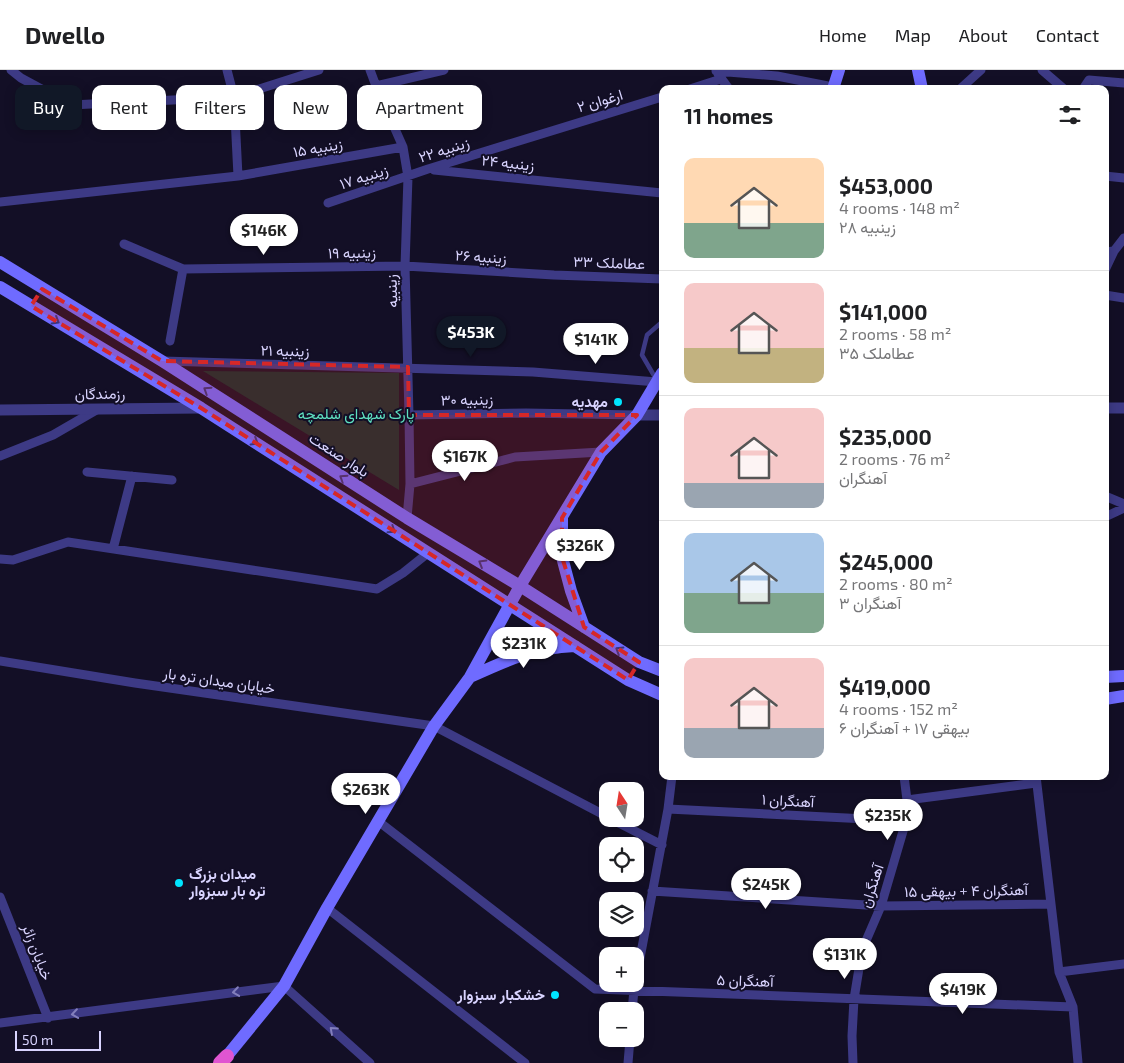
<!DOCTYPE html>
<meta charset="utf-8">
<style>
body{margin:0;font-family:"Exo 2",Vazirmatn,sans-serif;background:#f6f6f6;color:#202124;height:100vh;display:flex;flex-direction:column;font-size:19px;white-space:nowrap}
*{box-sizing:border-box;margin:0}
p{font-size:16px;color:#757577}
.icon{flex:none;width:28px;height:28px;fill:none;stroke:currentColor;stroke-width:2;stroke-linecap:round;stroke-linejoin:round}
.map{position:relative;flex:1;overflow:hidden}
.sheet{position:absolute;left:659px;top:15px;width:450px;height:695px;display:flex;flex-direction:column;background:#fff;border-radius:10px;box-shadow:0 2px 12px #0003}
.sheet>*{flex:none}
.hud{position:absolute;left:15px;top:15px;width:475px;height:45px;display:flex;gap:10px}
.needle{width:32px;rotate:348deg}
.buttons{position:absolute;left:599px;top:712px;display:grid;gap:10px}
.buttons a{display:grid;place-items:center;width:45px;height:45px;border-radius:10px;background:#fff;box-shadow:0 2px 12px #0003;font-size:25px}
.scale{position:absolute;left:15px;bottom:12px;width:86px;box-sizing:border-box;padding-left:5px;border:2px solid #d9d4ff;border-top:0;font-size:14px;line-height:18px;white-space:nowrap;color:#d9d4ff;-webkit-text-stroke:4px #130f26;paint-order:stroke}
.price{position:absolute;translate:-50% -42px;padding:0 11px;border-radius:18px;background:#fff;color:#222;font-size:16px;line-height:32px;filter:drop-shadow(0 1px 2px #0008)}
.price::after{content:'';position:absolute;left:50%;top:30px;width:15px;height:11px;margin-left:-8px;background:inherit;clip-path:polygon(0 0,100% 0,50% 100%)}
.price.on{background:#111827;color:#fff}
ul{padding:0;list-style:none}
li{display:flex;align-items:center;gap:15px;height:125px;padding:0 25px}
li+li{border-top:1px solid #e0e0e0}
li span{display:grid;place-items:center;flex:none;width:140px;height:100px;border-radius:10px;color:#555}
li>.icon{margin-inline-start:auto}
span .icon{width:60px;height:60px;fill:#fffc;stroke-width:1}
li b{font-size:21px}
h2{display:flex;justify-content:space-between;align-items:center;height:60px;padding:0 25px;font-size:21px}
.pill{padding:0 18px;border-radius:10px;background:#fff;box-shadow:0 2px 12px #0003;font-size:18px;line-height:45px}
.pill.on{background:#111827;color:#fff}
header{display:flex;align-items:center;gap:30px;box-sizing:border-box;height:70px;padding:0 25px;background:#fff;border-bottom:1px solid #e0e0e0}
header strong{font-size:24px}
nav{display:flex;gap:28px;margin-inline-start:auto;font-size:18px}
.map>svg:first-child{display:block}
.green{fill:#12302f}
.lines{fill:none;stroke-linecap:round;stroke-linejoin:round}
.service{stroke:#3d3a85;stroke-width:4.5}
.minor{stroke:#3d3a85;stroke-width:9}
.tertiary{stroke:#3d3a85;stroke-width:11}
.secondary{stroke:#6f6bff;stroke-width:12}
.trunk{stroke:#e055d1;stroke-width:14}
.oneway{stroke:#38347d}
.oneway2{stroke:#837fbc}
.marked{fill:#d62828;fill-opacity:0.2;stroke:#d62828;stroke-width:4;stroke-dasharray:10 6;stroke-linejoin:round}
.poi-dot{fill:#00e5ff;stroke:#130f26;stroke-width:2}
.labels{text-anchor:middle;stroke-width:4;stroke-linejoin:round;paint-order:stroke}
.street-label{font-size:15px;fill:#d9d4ff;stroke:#130f26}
.poi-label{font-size:15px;font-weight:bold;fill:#d9d4ff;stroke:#130f26;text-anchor:end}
.park-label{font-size:15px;fill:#5fe0c0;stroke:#130f26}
</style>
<header>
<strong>Dwello</strong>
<nav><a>Home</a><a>Map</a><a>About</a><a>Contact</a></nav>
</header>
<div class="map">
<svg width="1124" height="993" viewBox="0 0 1124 993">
<rect width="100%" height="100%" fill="#130f26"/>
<!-- green -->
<path class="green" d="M203,301l196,2v117z"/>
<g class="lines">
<!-- service -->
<path class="service" d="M656,309l-14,-24 5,-20 15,-13"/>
<!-- minor -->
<path class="minor" d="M11,0l10,8 50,27 163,-8 85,-27
M227,0l7,27 4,79
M370,0l6,16 27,61 5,30 -3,89 4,149 1,69 -3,34
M1042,0l22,19
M716,1l61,5 56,11
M718,4l11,15
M376,16l68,-16
M690,19l31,-10
M960,19l21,-19
M1083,19l6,-9 35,3
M434,100l228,23
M1105,106l19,2
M0,132l238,-26 165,-29
M328,133l100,-34 234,-72
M124,174l59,25 222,-3 149,9 108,4
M1105,182l9,-1 10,-13
M1105,200l9,-19
M1105,225l19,3
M170,271l13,-72
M163,291l370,11 124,10
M409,345l117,-2 111,2
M0,386l53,-21 45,-26
M87,402l85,8
M410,414l105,-27 86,-5
M1105,426l19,8
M1105,447l19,-9
M113,479l19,-73
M0,489l13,1 55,-18 309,47 26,-16 25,-20
M0,591l135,22 299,43 174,91
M1036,706l23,196 14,35 5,56
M907,730l129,-17
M668,739l238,12
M611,749l51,26
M378,751l217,168 478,18
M652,821l229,15 170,-2
M0,827l48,121
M327,838l198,155
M1059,902l65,-8
M632,941l2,-21 34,-181 4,-33
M0,953l284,-37 86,77
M628,993l2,-24
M853,993l-1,-27 2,-37 8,-49 19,-44 25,-85 1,-21 -3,-24"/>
<!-- tertiary -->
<path class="tertiary" d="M1105,338h19
M0,340l201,-2
M637,345h25"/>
<!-- secondary -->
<path class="secondary" d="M918,0l4,19
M833,19l6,-19
M0,192l162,99 245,157 113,68 119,76 23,9
M0,217l201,121 427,272 34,15
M562,448v39l9,34 13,36
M470,607c37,-17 63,-29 105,-31
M1105,607l19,-1
M1105,629l19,-3
M227,986l57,-70 43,-78 107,-182 36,-49 50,-91 81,-134 36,-37 25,-42"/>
<!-- trunk -->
<path class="trunk" d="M220,993l7,-7"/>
</g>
<!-- one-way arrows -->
<defs><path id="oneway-chevron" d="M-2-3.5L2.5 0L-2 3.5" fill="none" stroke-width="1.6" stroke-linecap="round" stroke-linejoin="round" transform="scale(1.25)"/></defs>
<g class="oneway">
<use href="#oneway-chevron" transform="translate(56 251) rotate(31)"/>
<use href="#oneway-chevron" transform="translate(207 320) rotate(-147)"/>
<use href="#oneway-chevron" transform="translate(255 372) rotate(32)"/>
<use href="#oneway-chevron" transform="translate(343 408) rotate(-147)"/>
<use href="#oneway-chevron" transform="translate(392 460) rotate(34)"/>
<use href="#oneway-chevron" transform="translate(482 493) rotate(-149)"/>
<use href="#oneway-chevron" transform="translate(619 580) rotate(-148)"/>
</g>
<g class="oneway2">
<use href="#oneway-chevron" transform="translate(236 922) rotate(172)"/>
<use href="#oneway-chevron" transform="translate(75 944) rotate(172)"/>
<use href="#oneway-chevron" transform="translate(333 960) rotate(-138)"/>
</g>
<!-- marked area -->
<path class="marked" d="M42,219l120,72 246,6 1,48h228l-36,37 -39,66v39l22,70 55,35 -11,18 -427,-272 -170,-102z"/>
<!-- markers -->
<g class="poi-dot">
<circle cx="618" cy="332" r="5"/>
<circle cx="179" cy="813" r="5"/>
<circle cx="555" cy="925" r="5"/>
</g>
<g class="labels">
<!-- street labels -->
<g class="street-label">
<text transform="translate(600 31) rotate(-17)" y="5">ارغوان ۲</text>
<text transform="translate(318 78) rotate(-10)" y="5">زینبیه ۱۵</text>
<text transform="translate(444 80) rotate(-18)" y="5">زینبیه ۲۲</text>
<text transform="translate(508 93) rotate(6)" y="5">زینبیه ۲۴</text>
<text transform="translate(364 107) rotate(-18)" y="5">زینبیه ۱۷</text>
<text transform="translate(352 183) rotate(-1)" y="5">زینبیه ۱۹</text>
<text transform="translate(481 187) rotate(4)" y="5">زینبیه ۲۶</text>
<text transform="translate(609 193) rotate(2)" y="5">عطاملک ۳۳</text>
<text transform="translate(392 221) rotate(-92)" y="5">زینبیه</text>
<text transform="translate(285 281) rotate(1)" y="5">زینبیه ۲۱</text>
<text transform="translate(100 324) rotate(-1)" y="5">رزمندگان</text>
<text transform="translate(467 330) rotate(-1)" y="5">زینبیه ۳۰</text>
<text transform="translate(339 385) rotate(33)" y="5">بلوار صنعت</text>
<text transform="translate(219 611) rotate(8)" y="5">خیابان میدان تره بار</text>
<text transform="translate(788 731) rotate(3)" y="5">آهنگران ۱</text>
<text transform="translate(872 816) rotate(-72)" y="5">آهنگران</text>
<text transform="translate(966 821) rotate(-1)" y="5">آهنگران ۴ + بیهقی ۱۵</text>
<text transform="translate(37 882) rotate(69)" y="5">خیابان زائر</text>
<text transform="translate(745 911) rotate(2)" y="5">آهنگران ۵</text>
</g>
<!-- poi labels -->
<g class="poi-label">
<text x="608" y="337">مهدیه</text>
<text x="189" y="809" text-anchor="start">میدان بزرگ<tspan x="189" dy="17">تره بار سبزوار</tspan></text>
<text x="545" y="930">خشکبار سبزوار</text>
</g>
<!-- park labels -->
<g class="park-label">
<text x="356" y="349">پارک شهدای شلمچه</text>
</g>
</g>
</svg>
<div class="buttons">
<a><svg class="needle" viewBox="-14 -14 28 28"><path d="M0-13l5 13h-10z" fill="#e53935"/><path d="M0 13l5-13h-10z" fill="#757577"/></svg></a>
<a><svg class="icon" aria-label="locate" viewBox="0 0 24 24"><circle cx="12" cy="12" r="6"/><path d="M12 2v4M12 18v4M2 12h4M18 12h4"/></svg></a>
<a><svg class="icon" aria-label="layers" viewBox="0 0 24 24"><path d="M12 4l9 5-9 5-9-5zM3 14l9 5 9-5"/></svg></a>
<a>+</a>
<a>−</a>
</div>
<div class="scale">50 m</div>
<b class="price" style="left:264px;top:186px">$146K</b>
<b class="price on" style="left:471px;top:288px">$453K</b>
<b class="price" style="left:596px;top:295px">$141K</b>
<b class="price" style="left:465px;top:412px">$167K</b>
<b class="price" style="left:580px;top:501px">$326K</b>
<b class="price" style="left:524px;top:599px">$231K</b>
<b class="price" style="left:366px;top:745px">$263K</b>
<b class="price" style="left:888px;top:771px">$235K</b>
<b class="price" style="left:766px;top:840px">$245K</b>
<b class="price" style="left:845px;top:910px">$131K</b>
<b class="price" style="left:963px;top:945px">$419K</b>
<div class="hud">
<a class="pill on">Buy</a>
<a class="pill">Rent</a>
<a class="pill">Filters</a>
<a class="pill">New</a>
<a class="pill">Apartment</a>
</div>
<section class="sheet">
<h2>11 homes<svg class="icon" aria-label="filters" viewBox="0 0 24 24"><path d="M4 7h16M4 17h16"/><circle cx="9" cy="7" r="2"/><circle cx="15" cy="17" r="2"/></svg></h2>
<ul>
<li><span style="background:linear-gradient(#ffd9b3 65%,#7fa58c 0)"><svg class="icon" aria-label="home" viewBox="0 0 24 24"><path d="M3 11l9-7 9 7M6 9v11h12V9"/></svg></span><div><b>$453,000</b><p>4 rooms · 148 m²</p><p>زینبیه ۲۸</p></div></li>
<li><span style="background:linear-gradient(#f6c9c9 65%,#c2b280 0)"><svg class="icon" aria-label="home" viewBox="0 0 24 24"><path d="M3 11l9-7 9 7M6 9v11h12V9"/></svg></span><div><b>$141,000</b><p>2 rooms · 58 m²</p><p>عطاملک ۳۵</p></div></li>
<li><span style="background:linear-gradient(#f6c9c9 75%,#9aa5b1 0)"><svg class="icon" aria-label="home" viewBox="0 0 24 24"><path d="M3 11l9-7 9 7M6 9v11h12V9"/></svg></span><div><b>$235,000</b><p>2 rooms · 76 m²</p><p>آهنگران</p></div></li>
<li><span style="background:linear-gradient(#a9c7e8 60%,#7fa58c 0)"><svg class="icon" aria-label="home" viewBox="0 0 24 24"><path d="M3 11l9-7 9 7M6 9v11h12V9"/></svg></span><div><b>$245,000</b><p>2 rooms · 80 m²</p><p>آهنگران ۳</p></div></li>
<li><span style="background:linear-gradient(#f6c9c9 70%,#9aa5b1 0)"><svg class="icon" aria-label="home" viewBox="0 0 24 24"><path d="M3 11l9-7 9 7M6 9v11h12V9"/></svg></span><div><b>$419,000</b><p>4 rooms · 152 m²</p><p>بیهقی ۱۷ + آهنگران ۶</p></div></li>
</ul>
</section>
</div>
